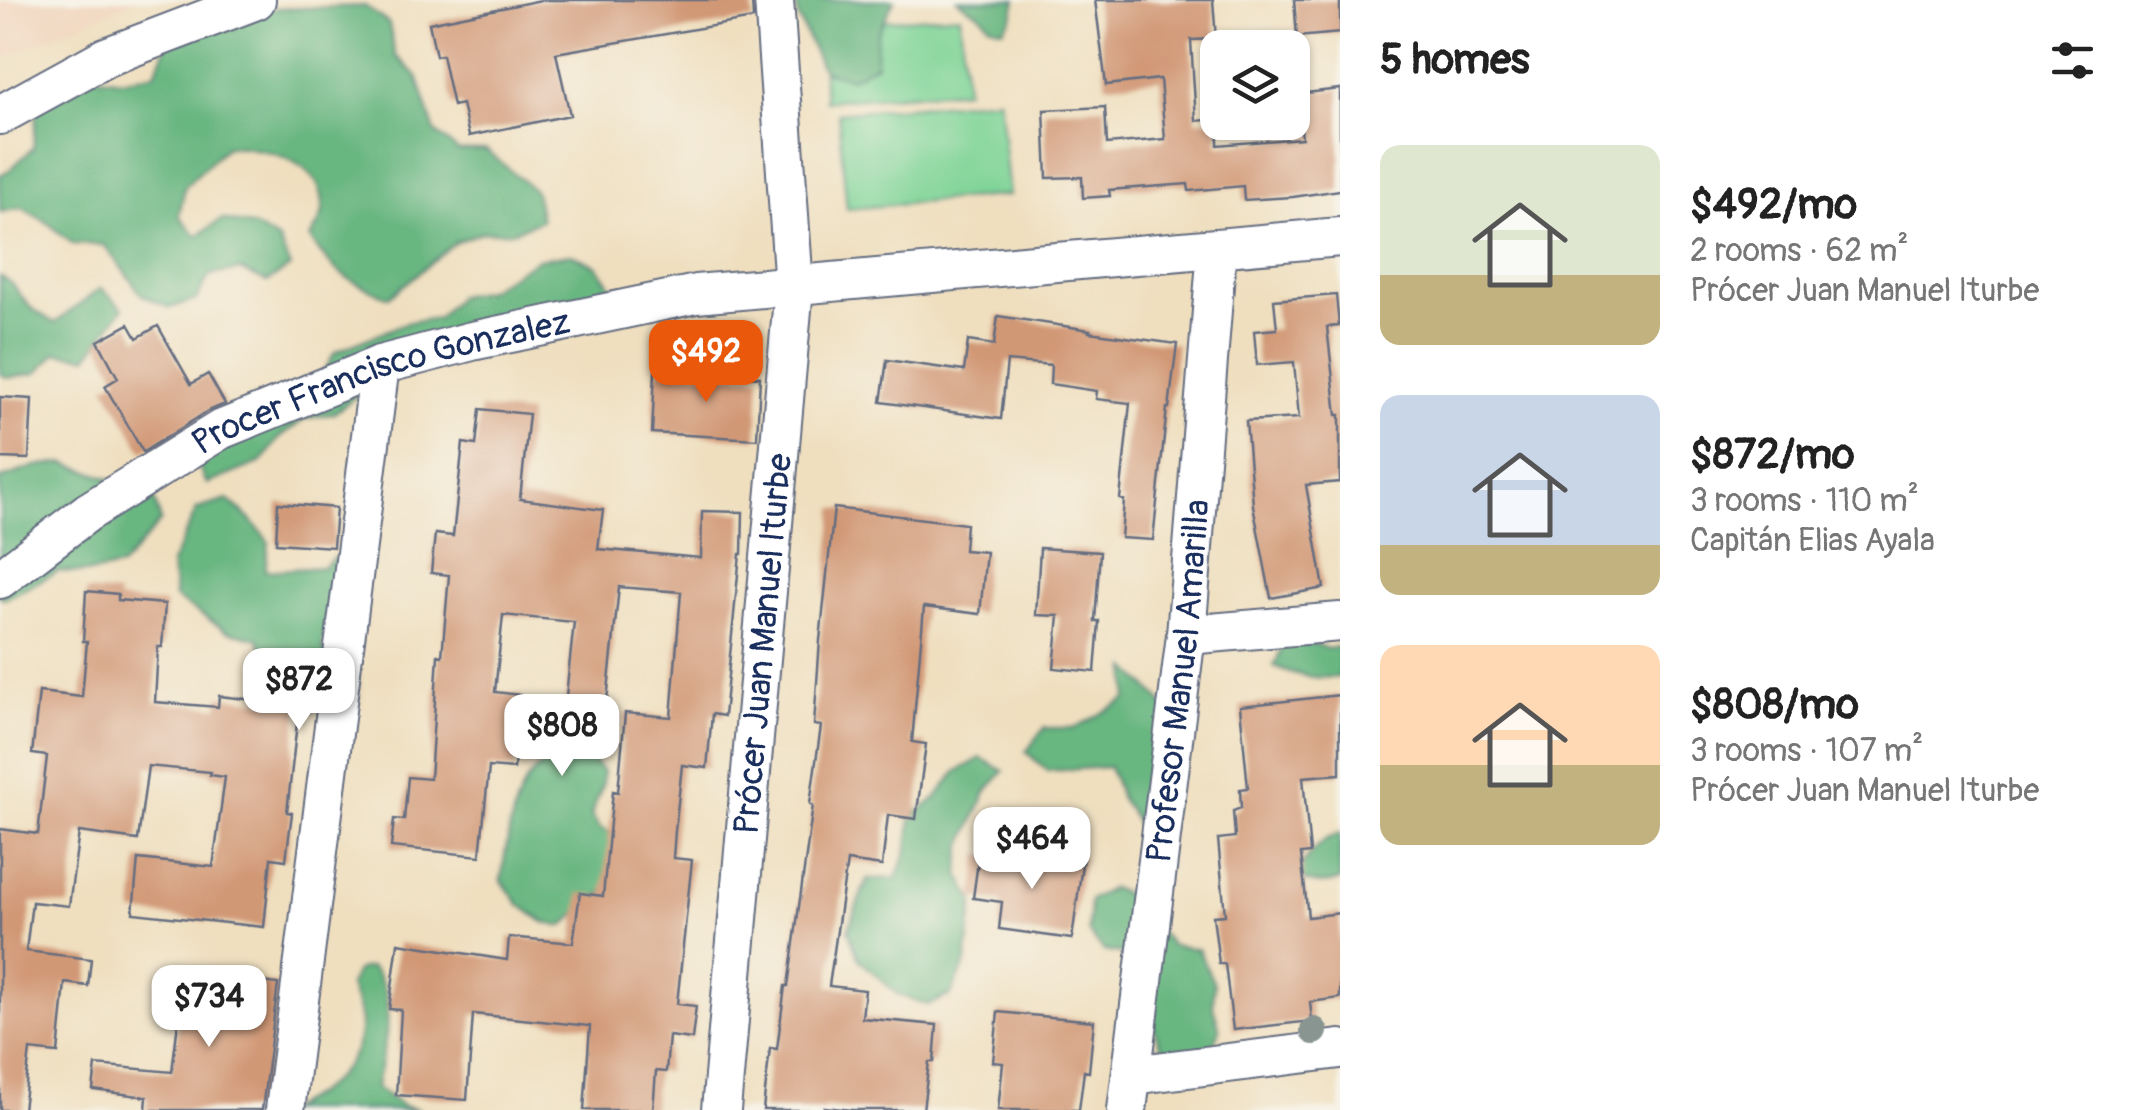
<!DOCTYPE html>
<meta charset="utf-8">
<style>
body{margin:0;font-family:Pangolin,sans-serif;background:#f6f6f6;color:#222;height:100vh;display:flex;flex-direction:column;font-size:38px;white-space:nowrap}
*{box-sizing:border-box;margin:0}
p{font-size:32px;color:#767676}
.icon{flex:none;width:55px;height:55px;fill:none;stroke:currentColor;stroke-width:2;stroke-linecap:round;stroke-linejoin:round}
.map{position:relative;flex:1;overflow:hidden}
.details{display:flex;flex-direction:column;background:#fff;width:800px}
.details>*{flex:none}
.fabs{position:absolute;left:1200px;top:30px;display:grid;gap:20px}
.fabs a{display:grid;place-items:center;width:110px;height:110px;border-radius:20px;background:#fff;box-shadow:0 2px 8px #0004;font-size:50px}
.price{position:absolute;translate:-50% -85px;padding:0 22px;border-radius:20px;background:#fff;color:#222;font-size:32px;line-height:65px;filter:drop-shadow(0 2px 5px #0008)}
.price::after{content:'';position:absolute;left:50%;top:60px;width:30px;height:22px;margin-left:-15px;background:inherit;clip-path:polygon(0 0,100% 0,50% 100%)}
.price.current{background:#ea580c;color:#fff}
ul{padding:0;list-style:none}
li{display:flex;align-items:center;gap:30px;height:250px;padding:0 40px}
li span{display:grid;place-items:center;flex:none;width:280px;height:200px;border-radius:20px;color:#555}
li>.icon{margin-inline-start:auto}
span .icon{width:120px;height:120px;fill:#fffc;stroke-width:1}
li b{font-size:42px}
h2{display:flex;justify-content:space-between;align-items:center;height:120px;padding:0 40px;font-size:42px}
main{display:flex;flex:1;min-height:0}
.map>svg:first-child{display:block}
.built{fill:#f1d5bd}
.green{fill:#7fd497;stroke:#4d827a;stroke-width:2.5}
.forest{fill:#67b680;stroke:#41726f;stroke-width:2.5}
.building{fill:#d19876}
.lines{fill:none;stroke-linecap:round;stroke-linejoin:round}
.street-casing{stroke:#656d80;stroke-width:42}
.street{stroke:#fff;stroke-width:38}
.tree{fill:#889591}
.labels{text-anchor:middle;stroke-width:9;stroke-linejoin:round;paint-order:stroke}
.street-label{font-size:35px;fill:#1b2f5e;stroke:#f7f3e8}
</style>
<main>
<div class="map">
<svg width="1340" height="1110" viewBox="0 0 1340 1110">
<rect width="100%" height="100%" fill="#f7f3e8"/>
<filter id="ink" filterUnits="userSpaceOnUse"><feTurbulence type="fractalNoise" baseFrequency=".01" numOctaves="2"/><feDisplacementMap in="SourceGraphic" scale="20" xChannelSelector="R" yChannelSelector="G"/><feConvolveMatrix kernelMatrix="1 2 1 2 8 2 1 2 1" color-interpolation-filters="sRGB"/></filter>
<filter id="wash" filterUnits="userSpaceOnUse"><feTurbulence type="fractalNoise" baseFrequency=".0048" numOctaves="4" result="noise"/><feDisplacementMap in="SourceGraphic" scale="40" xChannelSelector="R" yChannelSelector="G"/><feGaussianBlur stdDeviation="2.25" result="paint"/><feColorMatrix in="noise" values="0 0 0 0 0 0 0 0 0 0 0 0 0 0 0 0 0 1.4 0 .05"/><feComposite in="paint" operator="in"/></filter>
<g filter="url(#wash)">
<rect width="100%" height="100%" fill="#efdfbf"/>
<!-- built -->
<path class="built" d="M0,0h135l-135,60z"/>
<!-- green -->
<path class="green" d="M960,15l6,75 -141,11 -6,-76z
M999,99l10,96 -162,14 -9,-96z"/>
<!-- forest -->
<path class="forest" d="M797,0h97l-17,35 -1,29 -24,14 -29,-7 -26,-56z
M958,0h58l-4,18 -9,11c-21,-5 -11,-5 -25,-16 -7,-5 -13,-6 -20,-13z
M365,6l24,18 6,31 22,21 18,56 23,19 28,-1 49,41 6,29 -29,12h-30l-26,10 -67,55c-40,-15 -54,-23 -79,-58 4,-9 13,-20 13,-29 2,-50 -58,-62 -96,-64l-42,40 -6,30 18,20 25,-17 33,8 24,14 11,26 -23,15 -27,-12 -30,5 -14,25 -26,8 -28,-13 -38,-50 -31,-1 -25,-21 -26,-15 -22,4v-37l11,-6 22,-21 6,-61 52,-11 32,4 32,-7 25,-58 28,9 66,-15z
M571,254l26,12 17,24 -15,25 -221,64 -44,34 -29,6 -25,18 -18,25 -55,22 -14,-29 127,-77 15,-26 73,-30 30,-4 20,-22 29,-6 51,-31z
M0,276l11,7 20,25 24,15 46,-35 22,20 -35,49 -32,-4 -19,20 -30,5 -7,-4z
M65,463l87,30 9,28 -40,46 -31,6 -31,-2 -53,27 -6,-1v-118l36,-13z
M228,500l22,19 19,23 -4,29 58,-4 24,-19 20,19 -40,51 -5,29 17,24 -3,30 -28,10c-32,-23 -41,-33 -49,-72l-32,-8 -52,-33 -4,-34 26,-55z
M1305,641l23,8 12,-3v31c-25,2 -43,-1 -66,-11l8,-18z
M1128,668l31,30 13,24 -11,86 -23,17 -17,-26 -12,-32 -61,4 -22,-19 18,-24h31l52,-29z
M577,758l15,2 11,11 -1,15 -11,29 8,12 13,7 -3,54 -46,38 -18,-3 -26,-19 -18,-24c6,-33 11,-102 45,-116 9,-4 21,-5 31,-6z
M981,758l23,13 -18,21 -23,53 -4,30 15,26 -8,62 -15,32 -23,10 -30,-10 -39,-36 -11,-29 19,-51 30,-1 11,-30 3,-30 25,-20 20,-26z
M1340,833v47c-17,6 -28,5 -44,-4 11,-21 22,-35 44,-43z
M1111,888l18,7 42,50 27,4 16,35 -1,22 7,24 -15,38 -22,3 -21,-22 -17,-41 -2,-51 -39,-6 -16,-19 2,-32z
M364,968h8c29,33 10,82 4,120l27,18 16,4h-133c38,-17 79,-48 74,-94 -1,-9 -7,-21 -11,-30l7,-15z"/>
<g id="blocks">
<!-- building -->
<path class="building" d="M541,0h211l1,19 -197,34 14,62 -101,21 -7,-32 -9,2 -11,-51 -6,1 -7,-33z
M1095,0h118l3,39 -25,1 5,81 22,-2v26l84,-7 -5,-44 43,-5v101l-47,7 -49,3 -1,-14 -54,5 -1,-7 -79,6 1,6 -27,2 -1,-21 -35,1 -3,-68 61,-3 2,37 58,-5 -5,-60 -54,6z
M1294,0h46v33l-43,4z
M1336,295l3,31 -12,1 10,88h3v67l-34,3 18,103 -53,10 -18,-93 -7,-84 53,-3 -5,-56 -37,3 -3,-34 23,-2 -3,-29z
M998,316l92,14 -1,2 88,12 -8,64h-2l-14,132 -32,-2 3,-38 -4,-1 10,-96 -34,-4 1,-8 -47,-7 1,-19 -44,-4 -6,58 -120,-17 6,-42 77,11 4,-30 26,4z
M129,324l8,14 21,-12 33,58 17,-10 17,30 -17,7 -65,41 -38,-66 13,-8 -20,-37z
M655,371l105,6 -3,62 -105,-6z
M0,397l32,2 -3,60 -29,-1z
M480,409l49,5 -9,85 83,11 -5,39 103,9 1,-47 41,1 -1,42h-2l-16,162 -12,-2 -5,54 -25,-3 -7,66 -2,27 19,2 -15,144 19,2 -4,33 -23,-3 -3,36 -10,-1 -3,39h-69l6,-84 -117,-12 -6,86 -71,-5 5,-85 -12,-1 9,-66 109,17 2,-23 64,6 7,-50 23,3 10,-105 5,1 7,-79 46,4 10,-125 -62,-5 -13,123 -41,-5 9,-83 -71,-7 -8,77 26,3 -7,74 -25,-2 -9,89 -89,-9 3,-28 10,1 4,-43 22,2 8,-124 4,1 7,-81 -18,-2 4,-39 18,2 10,-93 13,2z
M278,503l58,5 -3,39 -57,-4z
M834,508l132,16 -2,26 22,2 -6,62 -56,-7 -12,135 14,2 -10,75 -28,-4 -6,51 -35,-5 -18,125 36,4 -3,28 75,7 -3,37h-5l-6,48h-71l-28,-3v3h-61l7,-62 7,1 8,-63h3l25,-181 -3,-1 11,-78 -7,-1 6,-85z
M1040,548l60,4 -5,69h4l-4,51 -41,-4 5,-52 -23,-1z
M86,591l32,3v6l47,4 -3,43h-4l-3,55 63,5 1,-11 80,9 -12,107 5,1 -6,47 -15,-2 -7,69 -131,-14 5,-54 75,8 12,-90 -15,-2 1,-3 -63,-6 -10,74 -59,-8 -10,74 -37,-4 -6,49 65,8 -3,27 -23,-3 -7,70 -28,-3 -7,60h-23v-281l38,5 9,-78 -15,-2 7,-62 43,5 5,-56h-4z
M1340,695v79l-37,3 7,76 -9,1 7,63 32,-4v85l-30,4 2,19 -79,9 -8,-66h-6l-6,-48 12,-1 -7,-76 17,-2 -2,-26 8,-3 -1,-19 8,-1 -8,-82z
M1035,852l48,5 -11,82 -73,-10 3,-27 -29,-4 6,-44 55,8z
M184,972l94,12 -16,126h-116l1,-13 -54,-7 3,-25 76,7z
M998,1012l96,9 -5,51 -5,-1 -5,39h-81l5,-47 -10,-1z"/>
</g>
</g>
<g filter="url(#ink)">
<use href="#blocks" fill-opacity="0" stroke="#656d80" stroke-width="2.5"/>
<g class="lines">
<!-- street casing -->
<g class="street-casing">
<g id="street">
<path d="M0,115l106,-58 150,-57"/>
<path id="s1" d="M0,579l88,-67 132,-82 160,-65 92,-24 224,-47 644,-57"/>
<path d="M1186,635l154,-13"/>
<path d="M1132,1075l208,-26"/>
<path d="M285,1110l95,-745"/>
<path id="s2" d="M721,1110l73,-823 -20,-287"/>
<path id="s3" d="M1127,1110l59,-475 31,-387"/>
</g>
</g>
<!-- street -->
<use href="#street" class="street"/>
</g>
<!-- trees -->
<circle class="tree" cx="1314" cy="1031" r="14"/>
</g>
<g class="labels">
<!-- street labels -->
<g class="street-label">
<text dy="12" stroke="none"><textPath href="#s1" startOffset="435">Procer Francisco Gonzalez</textPath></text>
<text dy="12" stroke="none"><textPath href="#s2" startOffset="468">Prócer Juan Manuel Iturbe</textPath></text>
<text dy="12" stroke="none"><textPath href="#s3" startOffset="432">Profesor Manuel Amarilla</textPath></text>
</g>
</g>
</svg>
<div class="fabs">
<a><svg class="icon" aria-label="layers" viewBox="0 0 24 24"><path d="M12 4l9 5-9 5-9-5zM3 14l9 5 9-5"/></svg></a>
</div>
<b class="price current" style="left:706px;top:405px">$492</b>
<b class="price" style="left:299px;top:733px">$872</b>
<b class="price" style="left:562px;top:779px">$808</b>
<b class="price" style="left:1032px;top:892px">$464</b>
<b class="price" style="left:209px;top:1050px">$734</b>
</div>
<section class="details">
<h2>5 homes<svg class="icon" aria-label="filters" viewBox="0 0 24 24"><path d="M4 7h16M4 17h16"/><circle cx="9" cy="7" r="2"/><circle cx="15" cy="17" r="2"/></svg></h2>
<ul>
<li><span style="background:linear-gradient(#dfe7d0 65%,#c2b280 0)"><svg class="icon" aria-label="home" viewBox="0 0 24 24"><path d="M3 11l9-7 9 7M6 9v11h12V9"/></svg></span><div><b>$492/mo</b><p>2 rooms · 62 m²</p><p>Prócer Juan Manuel Iturbe</p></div></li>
<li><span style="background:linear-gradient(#c9d6e8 75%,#c2b280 0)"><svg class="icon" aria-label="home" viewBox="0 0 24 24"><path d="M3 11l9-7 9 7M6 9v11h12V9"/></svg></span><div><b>$872/mo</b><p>3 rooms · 110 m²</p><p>Capitán Elias Ayala</p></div></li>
<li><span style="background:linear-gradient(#ffd9b3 60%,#c2b280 0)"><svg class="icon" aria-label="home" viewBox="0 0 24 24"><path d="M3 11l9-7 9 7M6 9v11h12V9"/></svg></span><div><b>$808/mo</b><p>3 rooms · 107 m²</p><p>Prócer Juan Manuel Iturbe</p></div></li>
</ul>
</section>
</main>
